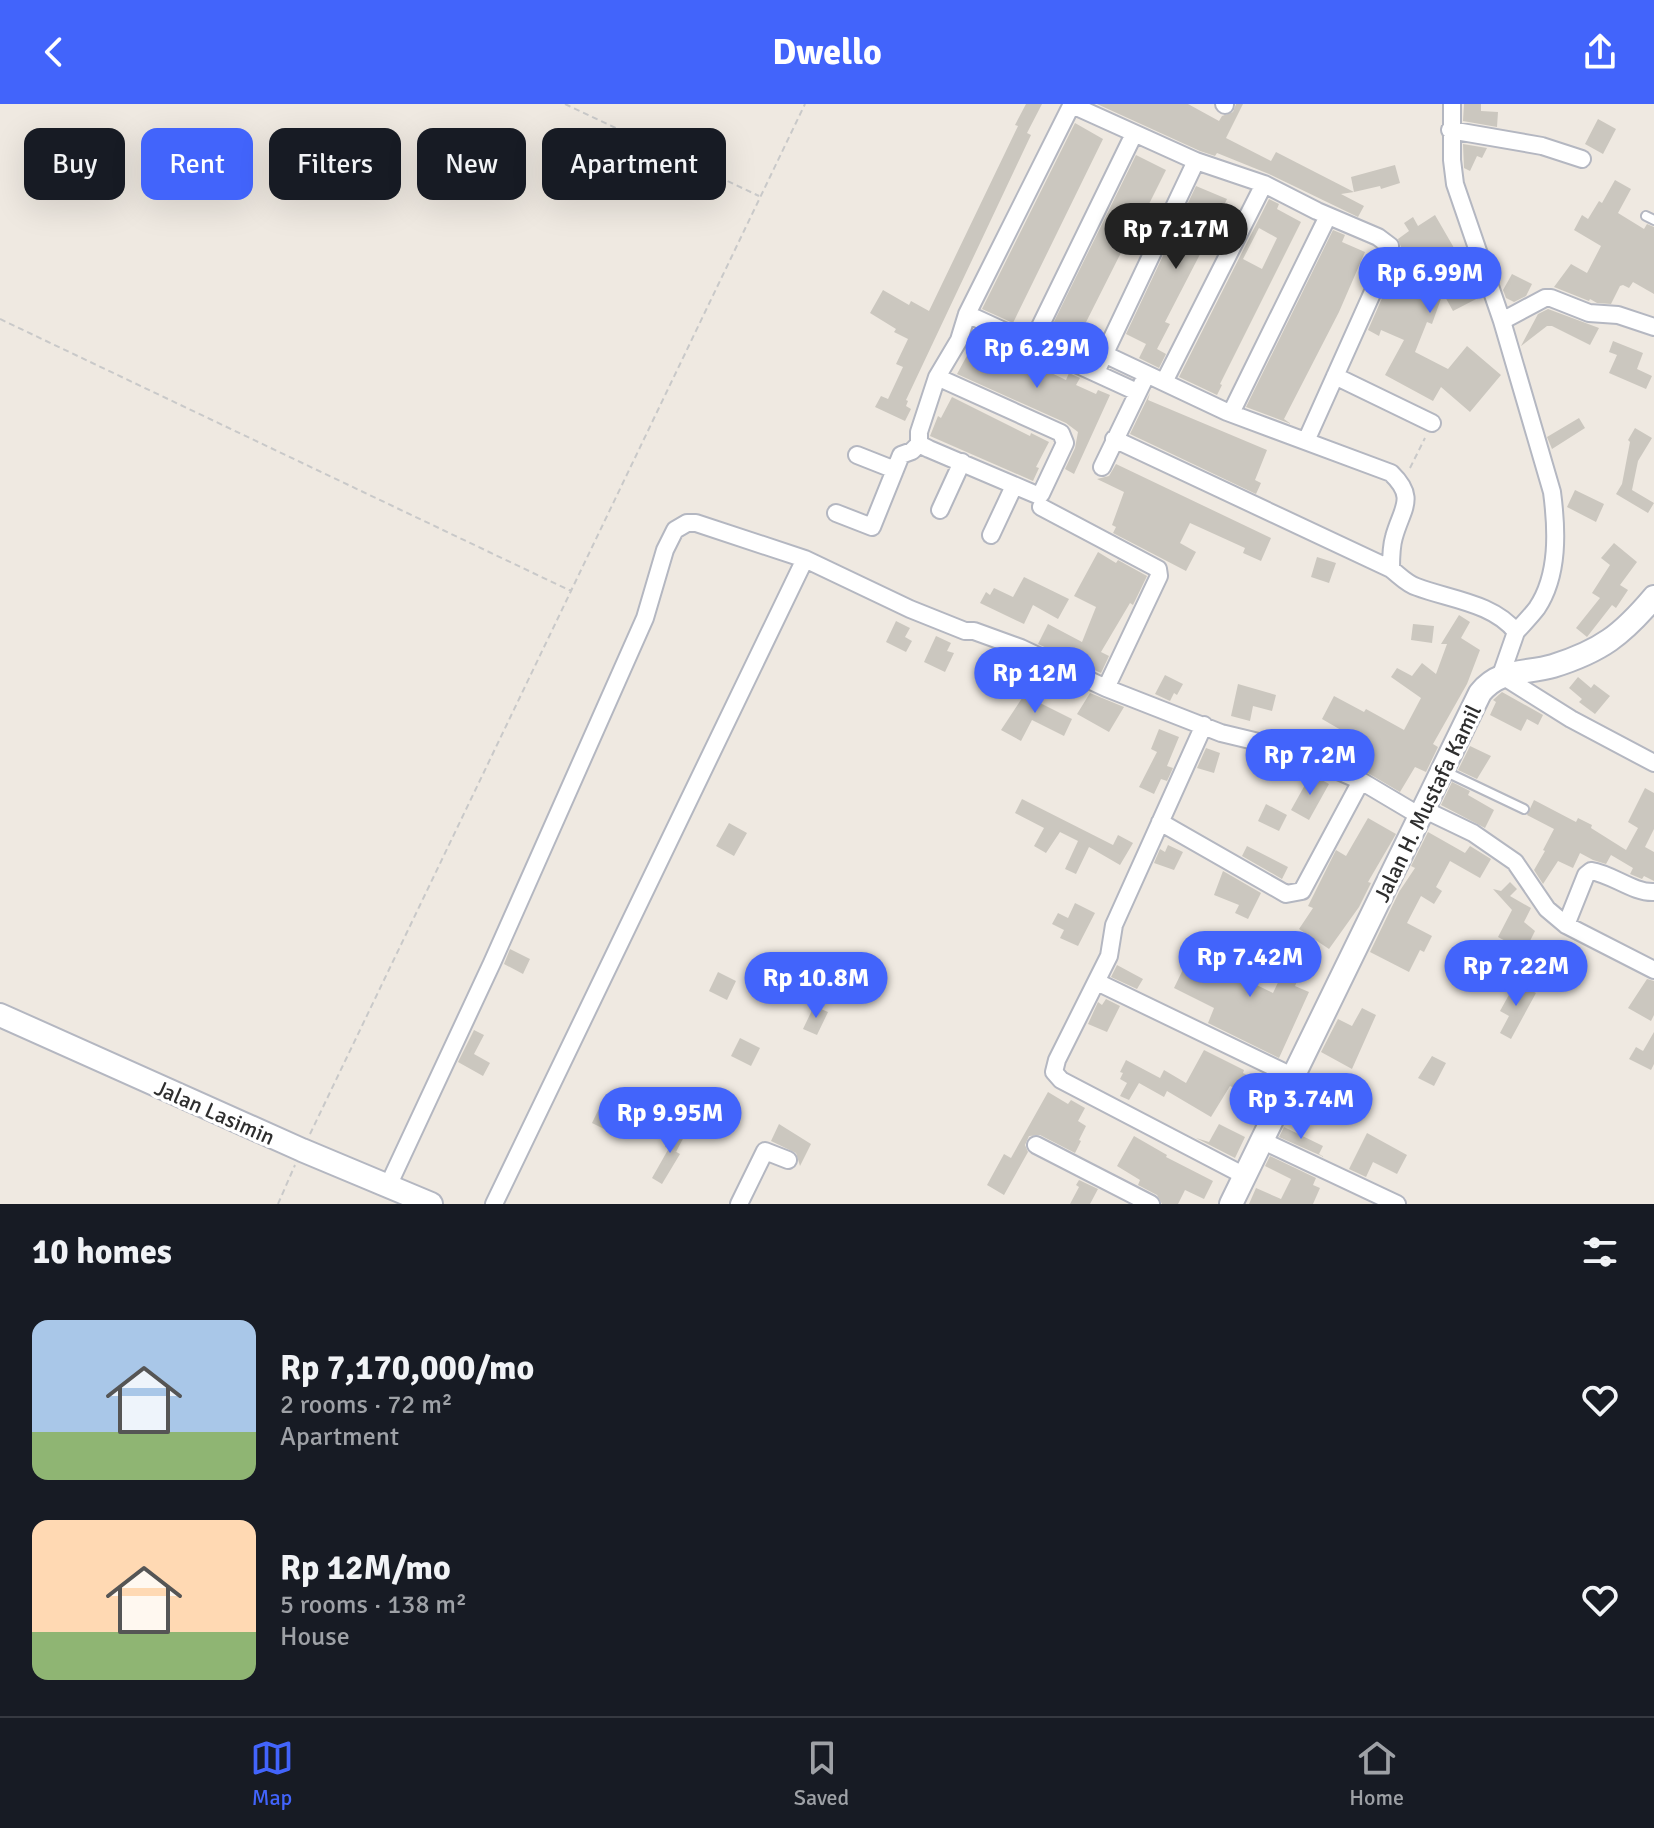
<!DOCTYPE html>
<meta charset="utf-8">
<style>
body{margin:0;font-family:Signika,sans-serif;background:#20242c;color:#f1f3f6;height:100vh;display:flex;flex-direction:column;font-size:30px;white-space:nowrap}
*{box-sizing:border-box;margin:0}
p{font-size:26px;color:#9ea1a6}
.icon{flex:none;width:44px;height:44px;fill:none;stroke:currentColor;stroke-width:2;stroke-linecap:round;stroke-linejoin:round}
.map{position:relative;height:1100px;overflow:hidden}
.side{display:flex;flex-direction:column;background:#171b24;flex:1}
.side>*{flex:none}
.banner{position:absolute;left:24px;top:24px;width:800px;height:72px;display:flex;gap:16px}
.price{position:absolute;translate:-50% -68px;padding:0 18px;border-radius:28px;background:#4264fb;color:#fff;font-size:26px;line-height:52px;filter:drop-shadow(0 2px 4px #0008)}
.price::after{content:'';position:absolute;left:50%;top:48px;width:24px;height:18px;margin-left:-12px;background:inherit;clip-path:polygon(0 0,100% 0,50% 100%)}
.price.on{background:#222;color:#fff}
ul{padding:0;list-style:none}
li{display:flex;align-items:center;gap:24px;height:200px;padding:0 32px}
li span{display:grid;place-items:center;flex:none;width:224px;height:160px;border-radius:16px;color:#555}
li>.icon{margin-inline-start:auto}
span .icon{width:96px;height:96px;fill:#fffc;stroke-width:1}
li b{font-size:34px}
h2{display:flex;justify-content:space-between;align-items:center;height:96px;padding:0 32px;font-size:34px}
.chip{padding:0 28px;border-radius:16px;background:#171b24;box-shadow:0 8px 32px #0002;font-size:28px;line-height:72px}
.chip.on{background:#4264fb;color:#fff}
header{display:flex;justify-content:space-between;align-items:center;height:104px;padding:0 32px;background:#4264fb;color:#fff;font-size:36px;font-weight:700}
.dock{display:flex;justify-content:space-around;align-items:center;height:112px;border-top:2px solid #363941;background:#171b24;font-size:22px;color:#9ea1a6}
.dock a{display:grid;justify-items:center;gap:4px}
.dock .on{color:#4264fb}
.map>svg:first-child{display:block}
.building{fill:#cbc7bf;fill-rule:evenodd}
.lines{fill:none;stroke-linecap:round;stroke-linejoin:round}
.lane-casing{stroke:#b4b7c1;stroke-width:12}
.street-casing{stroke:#b4b7c1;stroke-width:20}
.secondary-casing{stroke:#b4b7c1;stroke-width:26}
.path{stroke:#c9c9c9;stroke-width:2;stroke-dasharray:6 4;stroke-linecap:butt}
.lane{stroke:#fff;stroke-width:8}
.street{stroke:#fff;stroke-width:16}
.secondary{stroke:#fff;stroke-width:22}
.labels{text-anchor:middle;stroke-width:7;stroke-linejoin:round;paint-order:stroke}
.street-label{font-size:22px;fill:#2e2e2e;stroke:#fff}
</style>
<header><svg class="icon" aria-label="back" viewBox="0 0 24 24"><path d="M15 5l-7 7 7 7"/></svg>Dwello<svg class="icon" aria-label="share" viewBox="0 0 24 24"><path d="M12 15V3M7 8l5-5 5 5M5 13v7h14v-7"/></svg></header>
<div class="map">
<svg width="1654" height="1100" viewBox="0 0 1654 1100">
<rect width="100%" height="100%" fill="#efe9e1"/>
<!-- building -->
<path class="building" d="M1026,0h16l-15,29 4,2 -125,265 2,1 -2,5 5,3 -6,12 -30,-14 6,-11 7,3 15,-32 -7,-3 12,-25 -14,-7 2,-3 -26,-16 13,-23 26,15 2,-4 18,10 89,-185 -3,-1z
M1097,0h91l31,17 3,-5 11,-4 3,-8h7l-17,34 45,23 5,-9 78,40 -13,2 23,12 -6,11 -89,-43 -52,-21 -2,3 -15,-5z
M1464,0h17v7l17,1 -1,15 -34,-6z
M1598,15l18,10 -13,25 -18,-10z
M1075,19l28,16 -90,184 -31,-14z
M1463,40l24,4 -5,10 -5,-2 -7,15 -6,-3z
M1136,51l30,15 -17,34 -3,-1 -74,147 -26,-12z
M1395,61l5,18 -19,6 -1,-3 -26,6 -3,-15z
M1615,76l16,9 -13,24 26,16 3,-5 7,3v67l-21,-12 -4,6 -6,-3 -3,1 -9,18 -14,-1 -7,-4 -1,2 -35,-14 17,-23 16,9 14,-27 -27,-16 8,-15 6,4 11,-18 3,2z
M1196,82l31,13 -11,23 13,7 -6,11 -12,-7 -46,89 5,2 -13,25 9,5 -7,14 -20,-10 7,-14 -20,-10z
M1269,95l10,5 -2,5 24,13 -81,162 2,1 -5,10 -38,-18zM1259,124l18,10 -15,31 -19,-10z
M1435,111l26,45 3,-1 18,37 -29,15 -10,-18 -11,31 -5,-2 -12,30 33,17 19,-23 34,29 -31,37 -29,-25 -8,14 -48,-26 19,-35 -23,-10 -2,6 -11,-6 30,-68 3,-15 -3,-8 11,-8 -5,-8 9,-6 5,9z
M1333,126l12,5 -3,7 23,10 -26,60 -55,107 7,5 -45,-17z
M1512,170l20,10 -6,12 -12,6 -8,-4 -3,-8z
M1548,205l51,19 -9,17 -38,-19h-5l-26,20 17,-32z
M972,231l94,45 3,-7 11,5 -4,7 20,9 2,-4 12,5 -36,79 -9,-5 10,-21 3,-16 -12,-9 -109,-49 13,-24 -3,-1z
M1613,237l30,12 -6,16 15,7 -6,13 -37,-16 8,-18 -8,-3z
M1150,289l-2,7 119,50 -12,30 6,3 -5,11 -126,-60z
M952,293l78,39 1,-3 18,9 -13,25 3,1 -6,13 -103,-45 8,-20 3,2z
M1579,314l6,10 -33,21 -5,-12z
M1635,324l17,10 -14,23 -6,29 22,13 -6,10 -32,-19 6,-10 8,-42 -2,-2z
M1116,360l155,74 -10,23 -18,-8 2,-5 -55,-25 -10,20 16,9 -10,19 -73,-38 3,-6 -4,-2 12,-33 -27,-13 12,-3z
M1575,386l29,14 -8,18 -29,-15z
M1614,439l23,19 -17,23 8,5 -12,18 -4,-3 -25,32 -11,-9 24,-30 -8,-5 18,-28 -9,-7z
M1098,448l18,11 2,-3 29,16 -14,29 -3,-2 -29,49 8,4 -8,17 -63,-29 10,-20 34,18 14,-35 -22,-11z
M1317,453l19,6 -7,20 -18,-6z
M1024,473l45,22 -11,20 -25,-14 -9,19 -44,-21 6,-11 4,3 4,-7 19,9z
M1459,511l11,7 -9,16 19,12 -13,34 -34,60 5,3 -12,25 -11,-5 -15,25 -39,-23 11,-21 -50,-29 12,-23 30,16 2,-3 38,21 17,-32 -30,-21 6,-9 15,8 10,-13 14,11 11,-30h-6z
M896,517l14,7 -5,9 7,4 -6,11 -20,-10z
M1413,520l21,2 -2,17 -21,-3z
M936,532l15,7 -4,8 7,2 -9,19 -21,-10z
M1023,557l13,8 -11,19 -12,-7z
M1165,571l18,9 -6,11 -3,-2 -4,8 -15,-7z
M1578,573l13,11 3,-4 16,12 -15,18 -16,-12 3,-3 -13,-11z
M1032,579l15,9 -7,11 32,16 -8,17 -32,-16 -11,21 -20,-11z
M1238,580l38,11 -4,16 -19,-5 -3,15 -19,-5z
M1502,588l41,23 -5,10 -11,-6 -6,12 -31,-16 6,-13 -3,-2z
M1090,589l34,14 -15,25 -32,-18z
M1159,625l20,8 -12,29 6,2 -6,13 -6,-2 -7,15 -15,-7 18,-35 -6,-3z
M1470,642l21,10 -14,23 -19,-9z
M1206,644l14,5 -6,20 -17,-5z
M1311,670l18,10 -20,36 -18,-10z
M1452,678l18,9 -2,4 26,15 -9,18 -44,-23z
M1645,684l9,5v36l-9,18 9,5v29l-10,-5 -2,3 -12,-5 3,-6 -22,-13 -5,9 -13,-4 -13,-7 -7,15 -15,-7 -15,23 -9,-14 11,-19 -2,-1 11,-21 -27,-14 7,-15 42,22 2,-4 14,7 -1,3 35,22 12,-22 -10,-6z
M1022,695l91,46 5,-10 15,8 -13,22 -31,-18 -13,27 -11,-5 13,-28 -18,-9 -14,21 -12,-7 10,-18 -29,-15z
M1266,700l21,11 -8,16 -21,-10z
M1368,714l28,16 -28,48 3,1 -12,24 -30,42 -30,-20 14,-21 -5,-2 28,-56 10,6z
M729,719l18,10 -13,23 -18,-10z
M1428,728l37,21 5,-7 21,13 -11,19 -30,-17 -14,26 6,4 -8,13 -13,-8 -14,27 25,13 -8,16 -4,-2 -11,22 -39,-20 29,-60 16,-24 -4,-2z
M1168,741l15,7 -9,18 -20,-7 6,-14 5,3z
M1247,742l41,21 -6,12 -40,-23z
M1223,767l38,22 -13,26 -13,-6 4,-8 -25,-10z
M1510,778l7,7 -7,7 21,12 -7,14 11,9 -21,42 -16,-10 11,-20 -11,-6 14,-27 -19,-21 8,2z
M1075,799l20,10 -17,33 -18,-8 4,-8 -12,-6 6,-11 10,5z
M1273,837l17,11 1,-3 17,8 -13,29 14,6 -30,66 -71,-35 6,-15 -40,-20 17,-35 82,40 9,-19 -21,-13z
M510,845l20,10 -7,15 -19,-10z
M785,861l28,14 -11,20 -27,-15z
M1117,861l26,14 -6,10 -26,-12z
M718,868l18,9 -9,19 -18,-9z
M1647,875l7,2v34l-3,6 -23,-13z
M1516,878l20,11 -25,46 -11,-6 9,-17 -9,-5z
M1106,895l14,7 -13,26 -19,-8 10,-22 4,3z
M814,902l14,6 -11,23 -14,-6z
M1362,904l14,7 -24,54 -31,-17 17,-33 14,7z
M474,926l10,5 -10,19 16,9 -7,13 -25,-14z
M1654,928v32l-3,6 -22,-11 7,-12 7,4z
M740,934l20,10 -9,18 -20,-10z
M1204,946l40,20 -1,3 22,11 -7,15 -28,-13 -19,31 -44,-26 -3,6 -25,-14 -10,17 -9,-4 7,-13 -7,-4 3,-6 -3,-1 6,-12 34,18 4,-8 22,13z
M1432,952l14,7 -12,23 -16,-8z
M1048,988l20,12 3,-4 14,8 -7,13 8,5 -7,14 2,1 -6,12 -35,-18 -11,1 -4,9 3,7 -24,43 -17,-10 17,-31 7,4z
M606,990l22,10 -14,30 -22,-11z
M779,1020l32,20 -11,22 -4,-13 -25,-12z
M1219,1020l26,13 -10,21 -39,-20 13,4z
M676,1022l11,5 -11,21 -5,-3 9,5 -18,30 -10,-6 17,-30 -4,-1z
M1284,1023l39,19 -4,8 5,3 -45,-20z
M1367,1029l40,22 -10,19 -24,-12 -7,15 -17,-8z
M1134,1032l33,19 -1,2 47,24 -9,18 -19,-9 -7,14h-16l-5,-9 -19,-10 2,-5 -23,-14z
M1270,1052l46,22 -3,7 7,3 -7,16h-64l7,-16 25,11 10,-20 -26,-13z
M1079,1076l19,9 -8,15h-20l9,-17 -3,-2z"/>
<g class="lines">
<!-- lane casing -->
<g class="lane-casing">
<path id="lane" d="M1646,112l8,4
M1442,666l82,39"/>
</g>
<!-- street casing -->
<g class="street-casing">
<path id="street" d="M1224,0l1,1
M1452,0v56l3,24 47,137 50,171c5,38 7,83 -15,116 -6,8 -14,16 -21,24
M1072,1l124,56 68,23 53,27 61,26 12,9 -2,12 -82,183
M1450,26l92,16 40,13
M967,210l170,78
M1502,217l43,-23h6l38,15 29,2 36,12
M1032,239l102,-209
M1104,250l123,58 164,61c26,25 11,35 3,64 -3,10 -3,21 -3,32 8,6 16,15 26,18 31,12 77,16 99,45l-15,43 70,44 83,44
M1096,268l100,-211
M1335,272l97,47
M937,273l124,56 4,10 -24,51 -4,1 -108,-46 -10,-5v-12l18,-55 22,-37 8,-26 105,-210
M1164,278l100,-198
M1231,309l97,-197
M1114,335l277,130
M857,351l38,15
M1102,363l41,-85
M1041,403l117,62 1,7 -53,112
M940,406l22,-48
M836,409l36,14 29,-72 11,-4 7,-7
M991,431l23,-49
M1204,621l-90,200 -5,31 -52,104 -3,12 7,8 184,96
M1423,705l50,24 42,29 32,47 19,16 88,45
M1160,718l126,72 16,-3 59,-110
M1566,821l20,-50 5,-4c21,3 42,22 63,21
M1097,878l195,94
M1261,1036l136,64
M1036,1041l115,59
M388,1082l104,-223 153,-345 20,-68 10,-20 12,-7h9l109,36 105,50 55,22h9l47,17 85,40 115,45 67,16 73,32 59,35
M494,1100l311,-645
M739,1100l26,-53 23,9"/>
</g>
<!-- secondary casing -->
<g class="secondary-casing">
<path id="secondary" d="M0,911l302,135 129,54
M1231,1100l249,-511c20,-25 46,-19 73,-27 48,-15 69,-31 101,-69"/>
</g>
<!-- path -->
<path class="path" d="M565,0l194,92
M0,215l571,272
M1410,364l15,-30
M310,1030l495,-1030
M278,1100l17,-39"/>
<!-- lane -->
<use href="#lane" class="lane"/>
<!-- street -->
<use href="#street" class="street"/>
<!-- secondary -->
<use href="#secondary" class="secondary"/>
</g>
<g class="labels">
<!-- street labels -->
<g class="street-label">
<text transform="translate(1427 699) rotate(-64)" y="8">Jalan H. Mustafa Kamil</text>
<text transform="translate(215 1008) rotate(24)" y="8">Jalan Lasimin</text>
</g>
</g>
</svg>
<b class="price on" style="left:1176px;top:167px">Rp 7.17M</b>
<b class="price" style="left:1430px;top:211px">Rp 6.99M</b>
<b class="price" style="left:1037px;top:286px">Rp 6.29M</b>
<b class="price" style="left:1035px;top:611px">Rp 12M</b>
<b class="price" style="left:1310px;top:693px">Rp 7.2M</b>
<b class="price" style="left:1250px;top:895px">Rp 7.42M</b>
<b class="price" style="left:1516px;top:904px">Rp 7.22M</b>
<b class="price" style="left:816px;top:916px">Rp 10.8M</b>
<b class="price" style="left:1301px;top:1037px">Rp 3.74M</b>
<b class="price" style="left:670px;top:1051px">Rp 9.95M</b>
<div class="banner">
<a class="chip">Buy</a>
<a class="chip on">Rent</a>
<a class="chip">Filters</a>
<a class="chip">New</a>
<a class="chip">Apartment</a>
</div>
</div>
<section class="side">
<h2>10 homes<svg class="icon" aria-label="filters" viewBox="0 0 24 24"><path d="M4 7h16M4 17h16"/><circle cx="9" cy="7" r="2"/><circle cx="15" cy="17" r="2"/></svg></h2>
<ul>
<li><span style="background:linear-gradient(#a9c7e8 70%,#8fb573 0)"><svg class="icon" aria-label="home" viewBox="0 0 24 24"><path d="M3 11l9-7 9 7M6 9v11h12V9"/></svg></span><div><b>Rp 7,170,000/mo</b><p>2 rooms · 72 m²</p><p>Apartment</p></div><svg class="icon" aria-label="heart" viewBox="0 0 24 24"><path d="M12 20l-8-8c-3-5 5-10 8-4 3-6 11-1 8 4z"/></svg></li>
<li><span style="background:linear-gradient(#ffd9b3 70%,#8fb573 0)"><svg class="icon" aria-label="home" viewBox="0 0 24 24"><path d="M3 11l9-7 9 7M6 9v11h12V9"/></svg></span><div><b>Rp 12M/mo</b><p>5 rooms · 138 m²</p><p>House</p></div><svg class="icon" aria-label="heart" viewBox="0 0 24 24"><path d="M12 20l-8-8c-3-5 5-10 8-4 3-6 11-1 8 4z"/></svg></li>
</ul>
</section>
<nav class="dock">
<a class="on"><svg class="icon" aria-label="map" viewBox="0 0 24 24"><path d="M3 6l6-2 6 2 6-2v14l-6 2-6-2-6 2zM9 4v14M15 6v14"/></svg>Map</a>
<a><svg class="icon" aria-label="saved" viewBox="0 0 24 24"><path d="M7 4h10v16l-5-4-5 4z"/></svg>Saved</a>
<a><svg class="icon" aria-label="home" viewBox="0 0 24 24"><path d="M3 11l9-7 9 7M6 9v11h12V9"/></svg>Home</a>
</nav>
